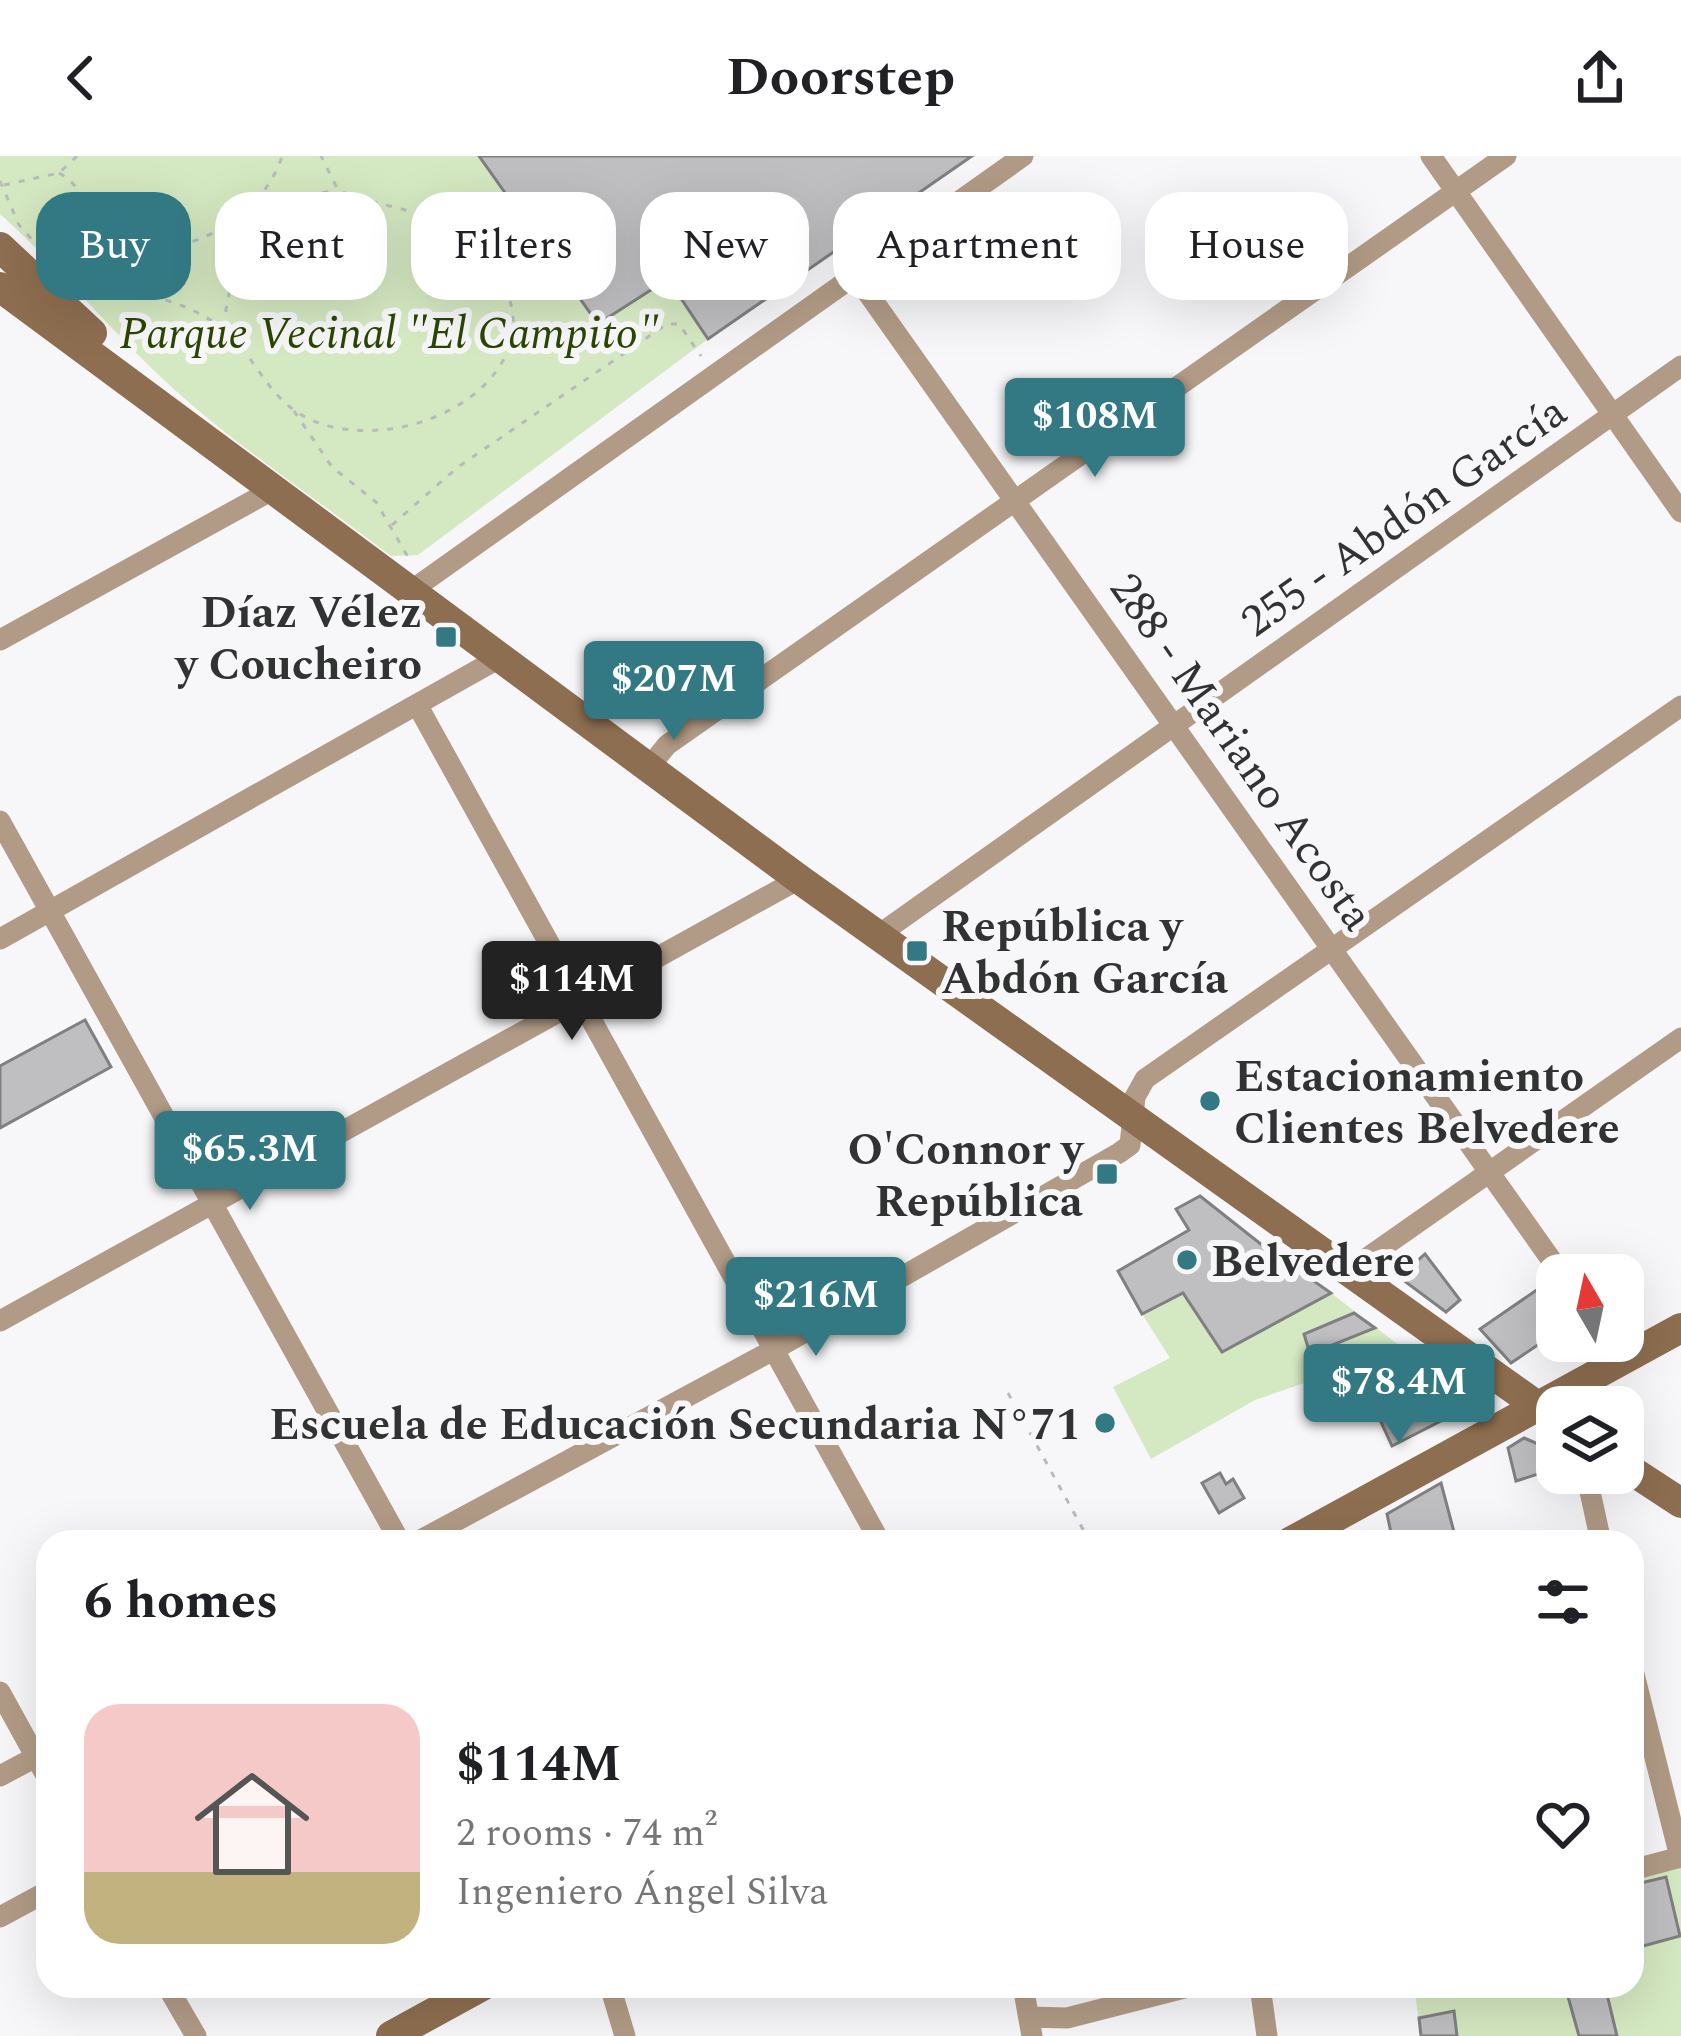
<!DOCTYPE html>
<meta charset="utf-8">
<style>
body{margin:0;font-family:Spectral,serif;background:#f6f6f6;color:#202124;height:100vh;display:flex;flex-direction:column;font-size:45px;white-space:nowrap}
*{box-sizing:border-box;margin:0}
p{font-size:39px;color:#757577}
.icon{flex:none;width:66px;height:66px;fill:none;stroke:currentColor;stroke-width:2;stroke-linecap:round;stroke-linejoin:round}
.map{position:relative;flex:1;overflow:hidden}
.details{position:absolute;left:36px;top:1374px;width:1608px;height:468px;display:flex;flex-direction:column;background:#fff;border-radius:36px;box-shadow:0 12px 48px #0002}
.details>*{flex:none}
.banner{position:absolute;left:36px;top:36px;width:1611px;height:108px;display:flex;gap:24px}
.needle{width:78px;rotate:351deg}
.fabs{position:absolute;left:1536px;top:1098px;display:grid;gap:24px}
.fabs a{display:grid;place-items:center;width:108px;height:108px;border-radius:24px;background:#fff;box-shadow:0 12px 48px #0002;font-size:60px}
.price{position:absolute;translate:-50% -102px;padding:0 27px;border-radius:12px;background:#327984;color:#fff;font-size:39px;line-height:78px;filter:drop-shadow(0 3px 6px #0008)}
.price::after{content:'';position:absolute;left:50%;top:72px;width:36px;height:27px;margin-left:-18px;background:inherit;clip-path:polygon(0 0,100% 0,50% 100%)}
.price.active{background:#222;color:#fff}
ul{padding:0;list-style:none}
li{display:flex;align-items:center;gap:36px;height:300px;padding:0 48px}
li+li{border-top:3px solid #e0e0e0}
li span{display:grid;place-items:center;flex:none;width:336px;height:240px;border-radius:36px;color:#555}
li>.icon{margin-inline-start:auto}
span .icon{width:144px;height:144px;fill:#fffc;stroke-width:1}
li b{font-size:51px}
h2{display:flex;justify-content:space-between;align-items:center;height:144px;padding:0 48px;font-size:51px}
.tag{padding:0 42px;border-radius:36px;background:#fff;box-shadow:0 12px 48px #0002;font-size:42px;line-height:108px}
.tag.active{background:#327984;color:#fff}
header{display:flex;justify-content:space-between;align-items:center;height:156px;padding:0 48px;background:#fff;font-size:54px;font-weight:700}
.map>svg:first-child{display:block}
.green{fill:#d4e8c1}
.building{fill:#bfbec0;stroke:#807f81;stroke-width:3}
.lines{fill:none;stroke-linecap:round;stroke-linejoin:round}
.path{stroke:#b9babb;stroke-width:3;stroke-dasharray:6 9;stroke-linecap:butt}
.street{stroke:#b19b86;stroke-width:21}
.secondary{stroke:#8e6e50;stroke-width:30}
.poi-dot{fill:#327984;stroke:#f7f7f9;stroke-width:4.5}
.labels{text-anchor:middle;stroke-width:12;stroke-linejoin:round;paint-order:stroke}
.park-label{font-size:45px;font-style:italic;fill:#2b4603;stroke:#f7f7f9}
.street-label{font-size:45px;fill:#313232;stroke:#f7f7f9}
.poi-label{font-size:45px;font-weight:bold;fill:#313232;stroke:#f7f7f9;text-anchor:end}
</style>
<header><svg class="icon" aria-label="back" viewBox="0 0 24 24"><path d="M15 5l-7 7 7 7"/></svg>Doorstep<svg class="icon" aria-label="share" viewBox="0 0 24 24"><path d="M12 15V3M7 8l5-5 5 5M5 13v7h14v-7"/></svg></header>
<div class="map">
<svg width="1681" height="1880" viewBox="0 0 1681 1880">
<rect width="100%" height="100%" fill="#f7f7f9"/>
<!-- green -->
<path class="green" d="M0,0h479l118,168 71,-45 40,60 -290,216 -27,1c-75,-58 -159,-112 -228,-177 -57,-53 -105,-113 -163,-165z
M1184,1137l38,59 109,-59 73,56 -149,51 -104,59 -38,-72 57,-29 -28,-44z
M1681,1710v170h-260l-7,-50h218v-108z"/>
<!-- building -->
<path class="building" d="M479,0h493l-264,183 -40,-60 -70,45z
M85,864l26,47 -111,61v-62z
M1200,1040l62,49 69,48 -109,59 -39,-59 -41,21 -24,-43 71,-41 -13,-21z
M1425,1098l35,46 -14,12 -47,-35z
M1541,1131l16,24v21l-46,31 -31,-34z
M1354,1157l21,15 -65,26 -6,-20z
M1415,1200l54,35 -1,16 -76,39 -22,-48 18,-6z
M1524,1282l33,14v16l-41,13 -8,-33z
M1220,1317l6,11 7,-5 11,19 -25,15 -17,-30z
M1441,1327l13,49 -61,10 -6,-28z
M1666,1721l14,59 -48,13v-64z
M1565,1830h40l12,50h-38z
M1454,1855l3,25h-36l-2,-18z"/>
<g class="lines">
<!-- path -->
<path class="path" d="M59,17c29,16 34,53 64,67 60,27 142,-26 159,-84
M0,25l19,44 18,20
M4,29l55,-12 18,-17
M123,85l1,48
M53,104c52,35 117,28 167,67 44,34 47,85 113,100 113,24 251,-81 138,-184 -39,-36 -87,-33 -133,-53l-17,-34
M224,171c6,-68 36,-128 110,-136
M294,255l38,56 44,35 32,55
M392,369l66,-58 209,-143h12l22,32
M1008,1237l82,149"/>
<!-- street -->
<path class="street" d="M1431,0l250,356
M855,119l707,1000
M412,434l611,-434
M0,484l274,-151
M419,552l461,834
M650,610l17,-21 839,-589
M0,665l400,721
M877,780l804,-570
M0,783l501,-282
M1347,1116l334,-234
M0,1165l799,-442
M1586,1317l15,69
M417,1386l360,-194 342,-195 11,-8 5,-48 10,-18 536,-373
M1632,1510l48,191
M0,1536l48,87
M0,1620l47,-25
M1632,1714l49,-13
M0,1761l48,-26
M167,1830l29,50
M610,1830l15,50
M1023,1830l9,50
M1260,1830l7,50
M1029,1861l38,1 125,-32"/>
<!-- secondary -->
<path class="secondary" d="M0,91l92,86
M0,131l799,592 758,541
M1623,1309l58,38
M1290,1386l391,-214
M391,1880l91,-50"/>
</g>
<!-- markers -->
<g class="poi-dot">
<rect x="434" y="469" width="24" height="24" rx="6"/>
<rect x="905" y="783" width="24" height="24" rx="6"/>
<circle cx="1210" cy="945" r="12"/>
<rect x="1095" y="1006" width="24" height="24" rx="6"/>
<circle cx="1187" cy="1104" r="12"/>
<circle cx="1105" cy="1267" r="12"/>
</g>
<g class="labels">
<!-- park labels -->
<g class="park-label">
<text x="389" y="192">Parque Vecinal "El Campito"</text>
</g>
<!-- street labels -->
<g class="street-label">
<text transform="translate(1403 359) rotate(-35)" y="16">255 - Abdón García</text>
<text transform="translate(1243 595) rotate(55)" y="16">288 - Mariano Acosta</text>
</g>
<!-- poi labels -->
<g class="poi-label">
<text x="422" y="471">Díaz Vélez<tspan x="422" dy="52">y Coucheiro</tspan></text>
<text x="941" y="785" text-anchor="start">República y<tspan x="941" dy="52">Abdón García</tspan></text>
<text x="1234" y="935" text-anchor="start">Estacionamiento<tspan x="1234" dy="52">Clientes Belvedere</tspan></text>
<text x="1083" y="1008">O'Connor y<tspan x="1083" dy="52">República</tspan></text>
<text x="1211" y="1120" text-anchor="start">Belvedere</text>
<text x="1081" y="1283">Escuela de Educación Secundaria N°71</text>
</g>
</g>
</svg>
<div class="fabs">
<a><svg class="needle" viewBox="-14 -14 28 28"><path d="M0-13l5 13h-10z" fill="#e53935"/><path d="M0 13l5-13h-10z" fill="#757577"/></svg></a>
<a><svg class="icon" aria-label="layers" viewBox="0 0 24 24"><path d="M12 4l9 5-9 5-9-5zM3 14l9 5 9-5"/></svg></a>
</div>
<b class="price" style="left:1095px;top:324px">$108M</b>
<b class="price" style="left:674px;top:587px">$207M</b>
<b class="price active" style="left:572px;top:887px">$114M</b>
<b class="price" style="left:250px;top:1057px">$65.3M</b>
<b class="price" style="left:816px;top:1203px">$216M</b>
<b class="price" style="left:1399px;top:1290px">$78.4M</b>
<div class="banner">
<a class="tag active">Buy</a>
<a class="tag">Rent</a>
<a class="tag">Filters</a>
<a class="tag">New</a>
<a class="tag">Apartment</a>
<a class="tag">House</a>
</div>
<section class="details">
<h2>6 homes<svg class="icon" aria-label="filters" viewBox="0 0 24 24"><path d="M4 7h16M4 17h16"/><circle cx="9" cy="7" r="2"/><circle cx="15" cy="17" r="2"/></svg></h2>
<ul>
<li><span style="background:linear-gradient(#f6c9c9 70%,#c2b280 0)"><svg class="icon" aria-label="home" viewBox="0 0 24 24"><path d="M3 11l9-7 9 7M6 9v11h12V9"/></svg></span><div><b>$114M</b><p>2 rooms · 74 m²</p><p>Ingeniero Ángel Silva</p></div><svg class="icon" aria-label="heart" viewBox="0 0 24 24"><path d="M12 20l-8-8c-3-5 5-10 8-4 3-6 11-1 8 4z"/></svg></li>
</ul>
</section>
</div>
